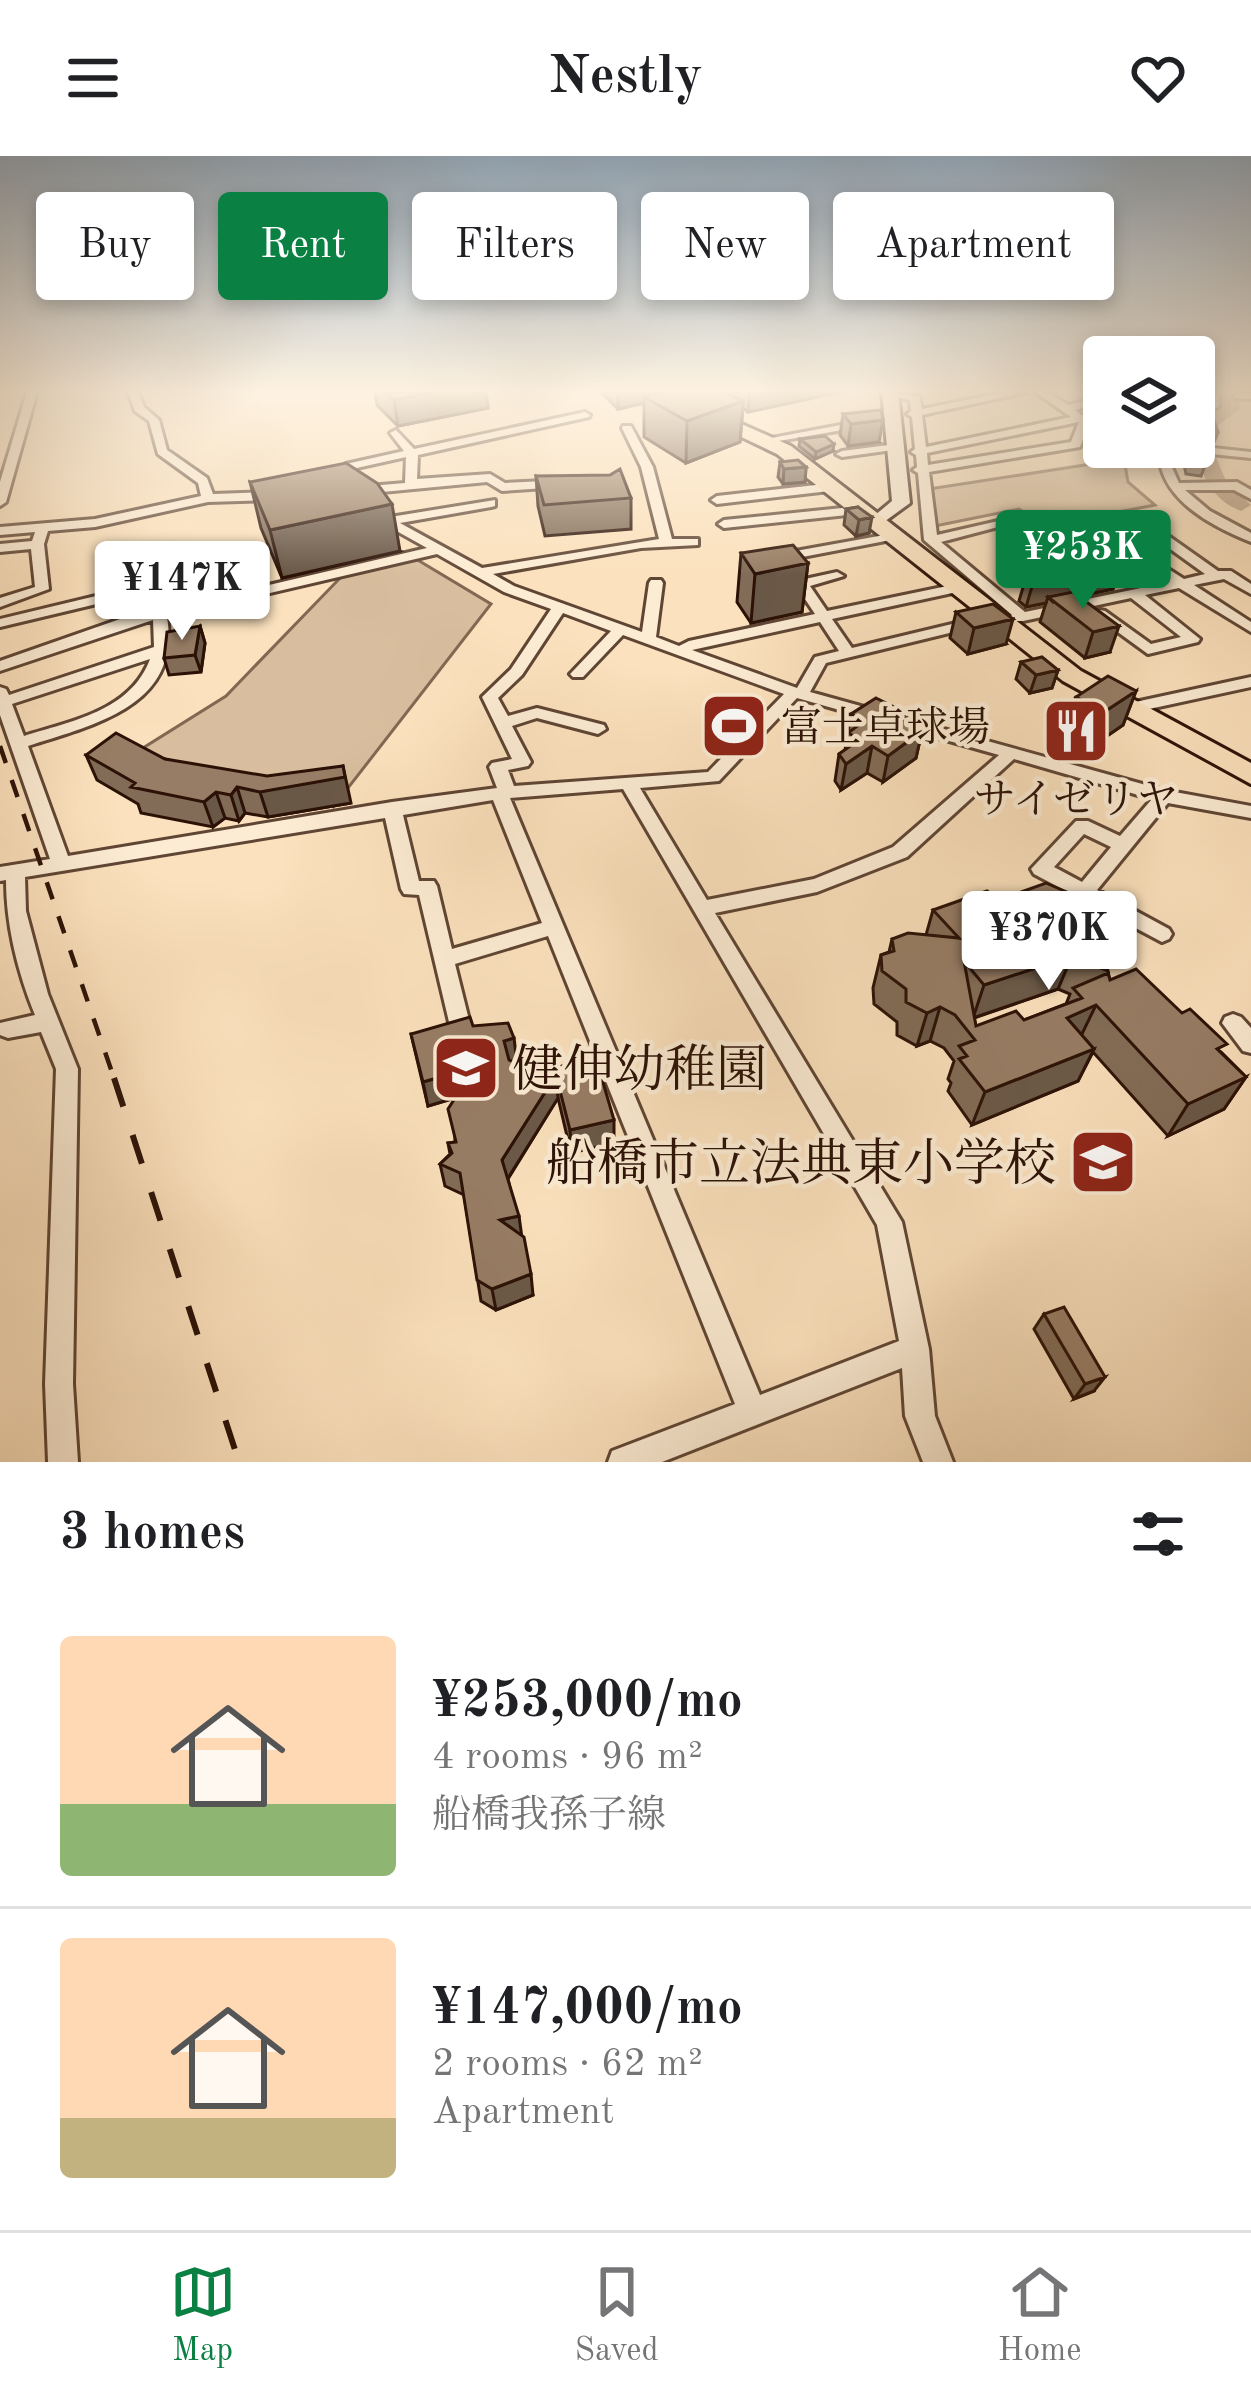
<!DOCTYPE html>
<meta charset="utf-8">
<style>
body{margin:0;font-family:"Old Standard TT","Noto Serif JP",serif;background:#f2f2f2;color:#202124;height:100vh;display:flex;flex-direction:column;font-size:45px;white-space:nowrap}
*{box-sizing:border-box;margin:0}
p{font-size:39px;color:#757577}
.icon{flex:none;width:66px;height:66px;fill:none;stroke:currentColor;stroke-width:2;stroke-linecap:round;stroke-linejoin:round}
.map{position:relative;height:1306px;overflow:hidden}
.side{display:flex;flex-direction:column;background:#fff;flex:1}
.side>*{flex:none}
.hud{position:absolute;left:36px;top:36px;width:1179px;height:108px;display:flex;gap:24px}
.buttons{position:absolute;left:1083px;top:180px;display:grid;gap:24px}
.buttons a{display:grid;place-items:center;width:132px;height:132px;border-radius:12px;background:#fff;box-shadow:0 6px 18px #0003;font-size:60px}
.price{position:absolute;translate:-50% -102px;padding:0 27px;border-radius:12px;background:#fff;color:#222;font-size:39px;line-height:78px;filter:drop-shadow(0 3px 6px #0008)}
.price::after{content:'';position:absolute;left:50%;top:72px;width:36px;height:27px;margin-left:-18px;background:inherit;clip-path:polygon(0 0,100% 0,50% 100%)}
.price.on{background:#0b8043;color:#fff}
ul{padding:0;list-style:none}
li{display:flex;align-items:center;gap:36px;height:300px;padding:0 60px}
li+li{border-top:3px solid #e0e0e0}
li span{display:grid;place-items:center;flex:none;width:336px;height:240px;border-radius:12px;color:#555}
li>.icon{margin-inline-start:auto}
span .icon{width:144px;height:144px;fill:#fffc;stroke-width:1}
li b{font-size:51px}
h2{display:flex;justify-content:space-between;align-items:center;height:144px;padding:0 60px;font-size:51px}
.tag{padding:0 42px;border-radius:12px;background:#fff;box-shadow:0 6px 18px #0003;font-size:42px;line-height:108px}
.tag.on{background:#0b8043;color:#fff}
header{display:flex;justify-content:space-between;align-items:center;height:156px;padding:0 60px;background:#fff;font-size:54px;font-weight:600}
.tabs{display:flex;justify-content:space-around;align-items:center;height:168px;border-top:3px solid #e0e0e0;background:#fff;font-size:33px;color:#757577}
.tabs a{display:grid;justify-items:center;gap:6px}
.tabs .on{color:#0b8043}
.map>svg:first-child{display:block}
.green{fill:#d8be9e;stroke:#826852;stroke-width:3}
.lines{fill:none;stroke-linecap:round;stroke-linejoin:round}
.river{fill:#b49a7f;fill-rule:evenodd}
.street-casing{stroke:#5f4534;stroke-width:6}
.secondary-casing{stroke:#2b1106;stroke-width:6}
.primary-casing{stroke:#2b1106;stroke-width:6}
.street{fill:#fcecd4;fill-rule:evenodd}
.secondary{fill:#fcecd4;fill-rule:evenodd}
.primary{fill:#fbe1bd;fill-rule:evenodd}
.rail-far1{stroke:#2b1106;stroke-width:4.5;stroke-dasharray:18 18;stroke-linecap:butt}
.rail{stroke:#2b1106;stroke-width:6;stroke-dasharray:30 30;stroke-linecap:butt}
.wall{fill:#826c57;stroke:#2b1106;stroke-width:3;fill-rule:evenodd}
.shaded-wall{fill:#6a5847;stroke:#2b1106;stroke-width:3}
.building{fill:#977d65;stroke:#2b1106;stroke-width:3}
.labels{text-anchor:middle;stroke-width:9;stroke-linejoin:round;paint-order:stroke}
.poi-label{font-size:42px;fill:#2b1106;stroke:#fcecd4;text-anchor:start}
.near-poi-label{font-size:51px;fill:#2b1106;stroke:#fcecd4;text-anchor:start}
</style>
<header><svg class="icon" aria-label="menu" viewBox="0 0 24 24"><path d="M4 6h16M4 12h16M4 18h16"/></svg>Nestly<svg class="icon" aria-label="heart" viewBox="0 0 24 24"><path d="M12 20l-8-8c-3-5 5-10 8-4 3-6 11-1 8 4z"/></svg></header>
<div class="map">
<svg width="1251" height="1306" viewBox="0 0 1251 1306">
<rect width="100%" height="100%" fill="#fbe1bd"/>
<filter id="stains"><feTurbulence type="fractalNoise" baseFrequency=".00167" numOctaves="4"/><feColorMatrix values="0 0 0 0 .2 0 0 0 0 .09 0 0 0 0 .02 0 0 0 .5 -.17"/></filter>
<radialGradient id="worn" r=".72"><stop offset=".6" stop-color="#630" stop-opacity="0"/><stop offset="1" stop-color="#630" stop-opacity=".3"/></radialGradient>
<!-- green -->
<path class="green" d="M1124,303l4,23 27,23 -111,21 -25,-17 -84,17 -6,-37z
M416,403l75,45 -157,202 -2,-12c-74,9 -140,1 -205,-36l99,-62 115,-119z"/>
<g class="lines">
<!-- river -->
<path class="river" d="M1220,236h18l2,17 -34,25 21,49 24,22 -10,6c-37,-14 -47,-53 -47,-86l28,-18z"/>
<!-- street casing -->
<g class="street-casing">
<path id="street" d="M27,236h10l-31,110 -6,4v-24z
M128,236h10l6,15 15,13 8,30 40,28 6,16 61,-2 6,4 -6,4 -66,2 -113,25 -47,4 -4,13 5,45 -49,18v-9l35,-11 -4,-38 -31,3v-8l32,-3 3,-9 -35,3v-8l95,-8 106,-23 -3,-13 -40,-29 -9,-33 -14,-10z
M885,236l34,4 3,13 83,-17h23l-106,23 4,32 145,-30 -36,-25h13l20,13 36,-9v6l-29,8 15,11 -10,26 -151,25 8,63 70,-16 6,4 -72,19 84,70 145,-30 -78,-53 6,-4 45,-7 75,53h13l20,13v10l-27,-15 -30,6 57,37v10l-72,-44 -34,7 55,44 -2,3 -50,12 -55,-40 7,-4 5,1 46,33 30,-7 -50,-39 -108,23h-12l-2,-3 3,-3 -88,-75 -6,-67 -5,-3 4,-3 -1,-12 -5,-3 4,-3 -3,-32 -5,-3 4,-3 -1,-11 -24,-5zM1079,266l-8,20 -143,23 -1,-12zM1137,369l68,49 -21,5 -75,-48z
M1210,236h10l-1,14 -25,17v-8l15,-10z
M1239,237h12v6l-16,-1 -1,-2z
M585,256l5,3 -1,2 -171,38 -1,24 73,-5 15,9 60,-3 2,3 -6,4 -59,4 -15,-9 -126,12 -4,-1v-5h-8l-10,-20 7,-4 58,-13 -14,-18 6,-3 18,19zM406,301l-1,26 -48,4 -5,-18z
M862,265l5,3 -1,2 -99,17 -6,-3z
M623,270h8l22,41 19,72h26v6l-57,3 -148,26 21,12 128,46 7,-49 2,-3h10l2,3 -7,54 23,9 10,-5 126,-27 -38,-57 2,-3 122,-22v6l-109,21 13,20 32,-7 7,4 -34,10 17,25 130,-27 7,4 -7,4 -125,27 20,29 121,-29 7,4 -2,3 -152,37 -16,29 354,98 87,16v12l-83,-15 -71,87 72,39 3,5 -3,5 -7,3 -128,-68 -3,-5 45,-48h12l32,15 32,-37 -138,-40 -107,98 -90,35 -102,21 187,309 27,127 6,67 18,46h-30l-18,-46 -3,-48 -240,94h-54l4,-11 123,-47 -187,-468 -93,28 13,52 -3,6 -8,3 -8,-3 -30,-127 -15,-1 -3,-5 -16,-71 -360,59 1,34 22,83 30,75 -5,315 5,78h-30l-3,-78 11,-315 -15,-37 -33,6 -8,-3v-12l35,-8c-17,-42 -29,-89 -29,-135l-6,1v-14l50,-8 -50,-144v-28l6,2 3,6 145,-48 -1,-27 -153,51v-10l120,-42 31,-7 -4,-20 -147,35v-8l146,-35 7,-5 6,2 67,-16 7,4 10,22 184,-43 -52,-29v-6l15,4 105,-17v6l-4,1 -91,16 82,45 177,-29 -18,-72 -19,-39zM437,398l67,38 47,17 -40,60 -29,28 30,62 -20,4 -3,4 8,21 -105,14 -324,54 -40,-110c65,-21 154,-40 139,-129zM222,418l9,19 -66,16 -4,-20zM563,457l48,18 -38,40 -3,3 3,3h10l40,-42 161,59 -76,78 -194,14 -6,-16 20,-4 3,-4 -19,-36 25,-8 61,16 8,-5 -2,-4 -67,-17 -29,8 -10,-18 24,-23zM820,466l19,29 -24,6 -18,31 -105,-38zM150,503c-19,52 -79,62 -126,77l-12,-32zM797,542l202,57 -106,92 -79,32 -107,21 -67,-112 79,-7zM623,633l254,436 22,116 -139,54 -250,-597zM493,644l49,123 -90,26 -15,-63 -3,-5h-15l-16,-66zM1084,678l27,13 -29,35 -28,-15z
M896,288l6,3 -2,2 -58,8 -6,-3 6,-3z
M1194,290l57,6v6l-80,-8 -1,13 9,20 58,-1 14,8v9l-17,-9h-49l25,21 41,22v9c-42,-17 -95,-45 -92,-95z
M834,327l6,4 -2,3 -121,14 -6,-4 6,-4z
M862,350l6,4 -2,3 -142,15 -6,-4 6,-4z
M1251,521v10l-125,27 -8,-5 8,-5z
M1233,858l8,3 10,11v25l-8,-2 -21,-28 3,-6z"/>
</g>
<!-- secondary casing -->
<g class="secondary-casing">
<path id="secondary" d="M882,236h16l12,111 -33,24 -9,-6 24,-20z"/>
</g>
<!-- primary casing -->
<g class="primary-casing">
<path id="primary" d="M647,236h23l121,54 290,225 170,92v21l-188,-103 -286,-227z"/>
</g>
<!-- street -->
<use href="#street" class="street"/>
<!-- secondary -->
<use href="#secondary" class="secondary"/>
<!-- primary -->
<use href="#primary" class="primary"/>
<!-- rail-far1 -->
<path class="rail-far1" d="M0,590l115,335"/>
<!-- rail -->
<path class="rail" d="M114,922l125,384"/>
</g>
<!-- wall -->
<path class="wall" d="M375,236h111l2,16 -90,18 -21,-21z
M601,236h43v11l-26,6z
M661,236h179l-92,20 -5,-4 -3,34 -54,21 -42,-26v-40z
M1197,257l21,19 -17,44 -15,-2 -4,-18 3,-9h9v-25z
M843,258l36,28 -31,4 -8,-11z
M800,283l33,12 -18,8 -16,-13z
M780,306l26,5 -1,15 -22,2 -5,-7z
M536,320l95,22v31l-86,7 -7,-30z
M250,326l150,69 -118,27 -21,-50z
M858,351l11,26 -13,3 -12,-11 2,-16z
M1130,385l-17,48 -34,7 31,56 -25,6 -45,-36 6,-19 -20,4 -7,-6 14,-48z
M741,397l67,10 -6,49 -51,11 -14,-21z
M956,456l50,32 -38,10 -18,-16z
M200,470l5,17 -4,29 -32,3 -5,-17z
M1021,506l37,8 -6,18 -22,5 -14,-14z
M1136,535l-13,34 -32,22 -27,-15 12,-35z
M851,558l45,3 26,14 -6,27 -33,24 -16,-9 -26,17 -6,-9 4,-27 6,-4z
M86,599l79,4 186,44 -83,14 -23,-4 -6,8 -14,-3 -12,9 -72,-14 -3,-9 -41,-24z
M1011,752l79,9 22,23 -8,17 6,23 111,72 25,25 -22,32 -56,27 -75,-84 -15,29 -106,44 -24,-34 3,-8 -3,-4 6,-18 -10,-13 -14,-7 -13,5 -20,-11v-13l-23,-18 -1,-16 8,-33 8,-3 3,-13 34,-4 7,-25zM1058,833l12,5 -4,10 -42,16 -48,6 -2,-8z
M473,870l44,36h-2l27,11 53,-18 19,88 -43,10 -13,-55 -50,81 25,116 -37,15 -15,-9 -17,-106 -19,-9 -5,-22 10,-10 -2,-11 7,-1v-44l-27,8 -17,-72z
M1044,1158l50,77 -20,8 -40,-70z"/>
<!-- shaded-wall -->
<path class="shaded-wall" d="M433,236h53l2,16 -90,18 -4,-26z
M618,236h26v11l-26,6z
M750,236h90l-92,20z
M743,245l-3,41 -54,21 1,-42z
M883,264l-4,22 -31,4 3,-22z
M834,288l-1,7 -18,8 1,-7z
M806,311l-1,15 -22,2 1,-15z
M392,348l8,47 -118,27 -12,-48z
M872,361l-3,16 -13,3 3,-16z
M1130,385l-17,48 -60,13 -5,-5 -2,6 -20,4 14,-48z
M808,407l-6,49 -51,11 4,-49z
M1013,463l-7,25 -38,10 6,-26z
M200,470l5,17 -4,29 -6,-17z
M1119,470l-9,26 -25,6 8,-26z
M1058,514l-6,18 -22,5 6,-18z
M1136,535l-13,34 -32,22 13,-35z
M922,575l-6,27 -33,24 5,-26z
M872,590l-5,27 -26,17 5,-26z
M343,610l8,37 -83,14 -8,-25z
M237,631l8,26 -6,8 -8,-26z
M216,636l9,26 -12,9 -9,-25z
M1112,784l-13,28 2,-24z
M1072,800l-14,33 -85,29 11,-33z
M1096,849l-16,33 -13,-20z
M940,851l-10,34 -13,5 10,-33z
M514,882l3,24 -10,3 -3,-24z
M1094,893l-16,32 -106,44 13,-33z
M475,911l3,24 -50,15 -5,-24z
M556,919l2,23 -53,85 -3,-23z
M1246,921l-22,32 -56,27 20,-32z
M614,964v23l-43,10 -1,-23z
M519,1060l3,22 -22,-18z
M531,1118l2,21 -37,15 -4,-21z
M1105,1221l-11,14 -20,8 11,-15z"/>
<!-- building -->
<path class="building" d="M386,236h47l-39,8z
M661,236h64l18,9 -56,20 -43,-24z
M881,254l2,10 -32,4 -8,-10z
M1197,257l15,1 6,18 -16,-2z
M825,280l9,8 -18,8 -16,-13z
M798,304l8,7 -22,2 -4,-7z
M346,307l31,20 15,21 -122,26 -20,-48z
M620,313l11,29 -87,7 -8,-29 74,-1z
M858,351l14,10 -13,3 -13,-11z
M1118,377l12,8 -90,18 -7,-6z
M793,389l15,18 -53,11 -14,-21z
M1073,436l46,34 -26,6 -45,-35z
M993,448l20,15 -39,9 -18,-16z
M200,470l-5,29 -31,3 3,-26z
M1042,501l16,13 -22,5 -15,-13z
M1108,520l28,15 -32,21 -28,-15z
M876,542l22,11 -7,5 31,17 -34,25 -16,-10 -26,18 -7,-10 21,-15 -12,-6 16,-12 -13,-7z
M116,577l49,26 102,17 76,-10 2,11 -85,15 -23,-5 -6,8 -15,-3 -12,10 -73,-15 4,-4 -49,-28z
M1046,727l32,14 12,20 18,7 4,16 -11,4 7,27 -36,-15 -88,29 -20,-24 12,65 40,-15 8,9 58,-22 -9,-10 35,-15 2,7 26,-11 46,44 8,-4 37,35 -10,5 29,28 -58,27 -92,-99 -29,13 27,31 -109,43 -26,-33 8,-3 -8,-10 16,-6 -20,-25 -15,-8 -13,6 -21,-11v-13l-24,-18 -1,-16 13,-4 -2,-12 16,-6 51,5 -26,-28 54,-19 24,17 10,-16z
M470,861l3,9 35,-3 6,15 -10,3 5,19 33,13 53,-18 19,65 -44,10 -14,-55 -54,85 17,56 -19,4 24,17 7,37 -39,15 -15,-9 -17,-107 -20,-9 12,-11 -4,-10 8,-1 -8,-33 27,-42 -52,15 -12,-48z
M1064,1151l41,70 -20,7 -41,-70z"/>
<!-- sky -->
<linearGradient id="sky" x2="0" y2="1"><stop stop-color="#93aabe"/><stop offset="0.56" stop-color="#fdf2e1"/><stop offset="1" stop-color="#fdf2e1" stop-opacity="0"/></linearGradient>
<rect width="1251" height="419" fill="url(#sky)"/>
<!-- icons -->
<defs>
<g id="stadium-square" transform="scale(3.45)"><rect x="-9" y="-9" width="18" height="18" rx="4" fill="#8f2418" stroke="#fcecd4"/><path d="M0-5a6.5 5 0 1 0 0 10a6.5 5 0 1 0 0-10ZM-3.5-1.8h7v3.6h-7Z" fill="#fff"/></g>
<g id="restaurant-square" transform="scale(3.45)"><rect x="-9" y="-9" width="18" height="18" rx="4" fill="#8f2418" stroke="#fcecd4"/><path d="M-5-6h1v4h1v-4h1v4h1v-4h1v5L-1.5 .5V6h-2V.5L-5-1ZM5-6V6H3V1.5H1.5Q1.5-4 5-6Z" fill="#fff"/></g>
<g id="school-square" transform="scale(3.45)"><rect x="-9" y="-9" width="18" height="18" rx="4" fill="#8f2418" stroke="#fcecd4"/><path d="M0-5L7-2L0 1L-7-2ZM-4 1L0 2.5L4 1V4Q0 6-4 4Z" fill="#fff"/></g>
</defs>
<g fill-rule="evenodd">
<use href="#stadium-square" x="734" y="570"/>
<use href="#restaurant-square" x="1076" y="575"/>
<use href="#school-square" x="466" y="912"/>
<use href="#school-square" x="1103" y="1006"/>
</g>
<g class="labels">
<!-- poi labels -->
<g class="poi-label">
<text x="780" y="585">富士卓球場</text>
<text x="1076" y="657" text-anchor="middle">サイゼリヤ</text>
</g>
<!-- near-poi labels -->
<g class="near-poi-label">
<text x="512" y="930">健伸幼稚園</text>
<text x="1056" y="1024" text-anchor="end">船橋市立法典東小学校</text>
</g>
</g>
<rect width="100%" height="100%" filter="url(#stains)"/>
<rect width="100%" height="100%" fill="url(#worn)"/>
</svg>
<div class="buttons">
<a><svg class="icon" aria-label="layers" viewBox="0 0 24 24"><path d="M12 4l9 5-9 5-9-5zM3 14l9 5 9-5"/></svg></a>
</div>
<b class="price on" style="left:1083px;top:456px">¥253K</b>
<b class="price" style="left:182px;top:487px">¥147K</b>
<b class="price" style="left:1049px;top:837px">¥370K</b>
<div class="hud">
<a class="tag">Buy</a>
<a class="tag on">Rent</a>
<a class="tag">Filters</a>
<a class="tag">New</a>
<a class="tag">Apartment</a>
</div>
</div>
<section class="side">
<h2>3 homes<svg class="icon" aria-label="filters" viewBox="0 0 24 24"><path d="M4 7h16M4 17h16"/><circle cx="9" cy="7" r="2"/><circle cx="15" cy="17" r="2"/></svg></h2>
<ul>
<li><span style="background:linear-gradient(#ffd9b3 70%,#8fb573 0)"><svg class="icon" aria-label="home" viewBox="0 0 24 24"><path d="M3 11l9-7 9 7M6 9v11h12V9"/></svg></span><div><b>¥253,000/mo</b><p>4 rooms · 96 m²</p><p>船橋我孫子線</p></div></li>
<li><span style="background:linear-gradient(#ffd9b3 75%,#c2b280 0)"><svg class="icon" aria-label="home" viewBox="0 0 24 24"><path d="M3 11l9-7 9 7M6 9v11h12V9"/></svg></span><div><b>¥147,000/mo</b><p>2 rooms · 62 m²</p><p>Apartment</p></div></li>
</ul>
</section>
<nav class="tabs">
<a class="on"><svg class="icon" aria-label="map" viewBox="0 0 24 24"><path d="M3 6l6-2 6 2 6-2v14l-6 2-6-2-6 2zM9 4v14M15 6v14"/></svg>Map</a>
<a><svg class="icon" aria-label="saved" viewBox="0 0 24 24"><path d="M7 4h10v16l-5-4-5 4z"/></svg>Saved</a>
<a><svg class="icon" aria-label="home" viewBox="0 0 24 24"><path d="M3 11l9-7 9 7M6 9v11h12V9"/></svg>Home</a>
</nav>
